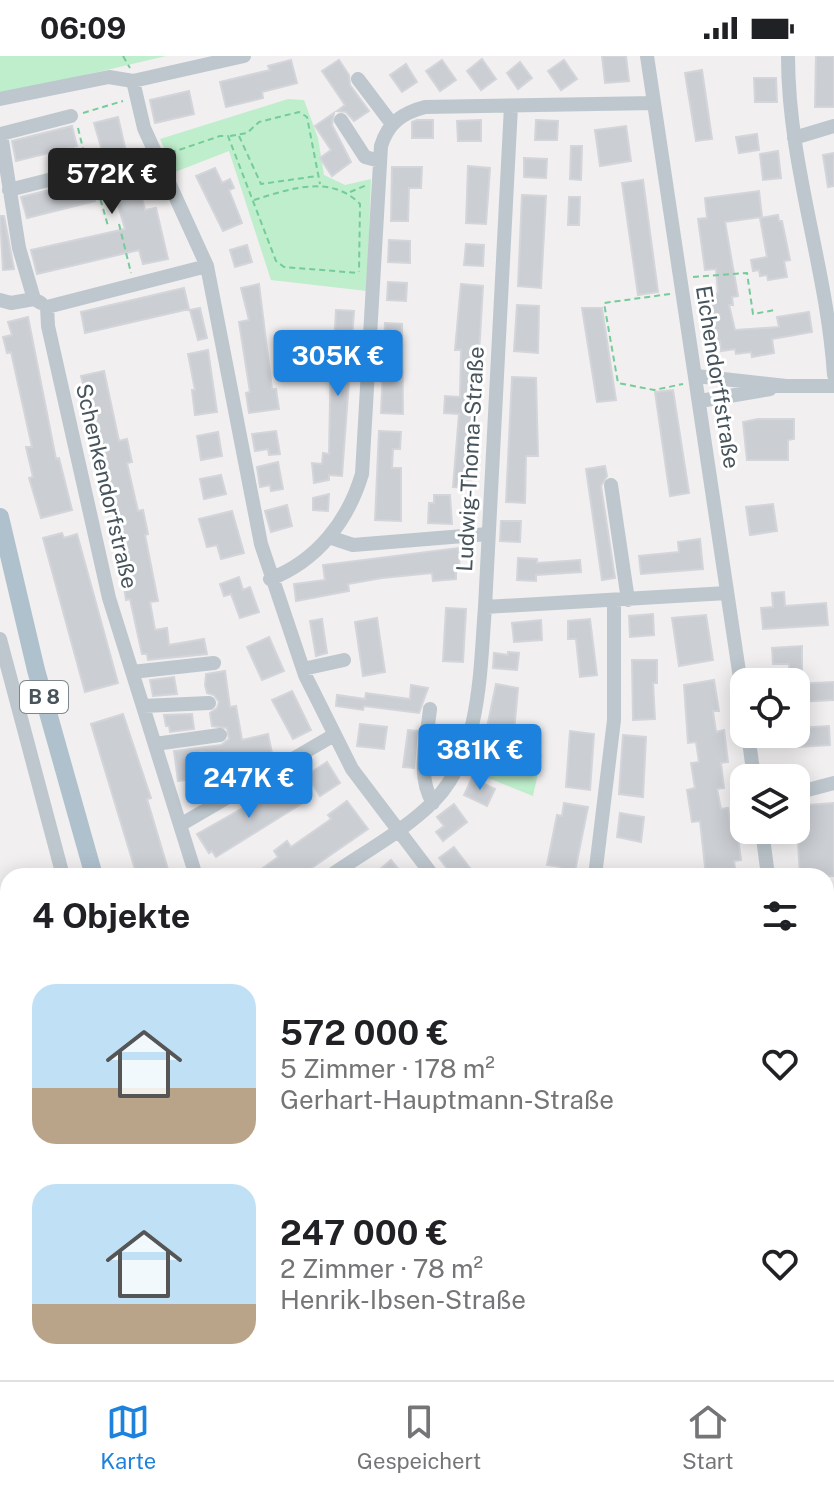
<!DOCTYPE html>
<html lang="de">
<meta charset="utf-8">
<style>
body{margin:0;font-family:"Public Sans",sans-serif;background:#f6f6f6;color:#202124;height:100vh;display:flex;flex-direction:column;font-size:30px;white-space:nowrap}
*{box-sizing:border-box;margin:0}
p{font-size:26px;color:#757577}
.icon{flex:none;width:44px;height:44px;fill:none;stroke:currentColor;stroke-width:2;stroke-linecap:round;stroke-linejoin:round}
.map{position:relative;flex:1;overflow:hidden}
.drawer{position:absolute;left:0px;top:812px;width:834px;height:512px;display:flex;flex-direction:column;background:#fff;border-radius:24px 24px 0 0;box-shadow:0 4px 20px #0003}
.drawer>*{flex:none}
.fabs{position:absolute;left:730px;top:612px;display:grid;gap:16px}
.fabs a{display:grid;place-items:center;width:80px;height:80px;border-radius:16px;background:#fff;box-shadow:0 4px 20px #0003;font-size:40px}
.price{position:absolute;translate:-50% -68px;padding:0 18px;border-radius:8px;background:#1d82dd;color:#fff;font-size:26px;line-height:52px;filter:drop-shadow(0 2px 4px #0008)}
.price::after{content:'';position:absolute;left:50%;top:48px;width:24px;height:18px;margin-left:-12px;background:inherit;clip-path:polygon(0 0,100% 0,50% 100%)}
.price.on{background:#222;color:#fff}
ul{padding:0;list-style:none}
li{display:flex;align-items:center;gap:24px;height:200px;padding:0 32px}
li span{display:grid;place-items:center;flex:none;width:224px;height:160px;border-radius:24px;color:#555}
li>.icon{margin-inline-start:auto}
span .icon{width:96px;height:96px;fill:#fffc;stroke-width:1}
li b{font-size:34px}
h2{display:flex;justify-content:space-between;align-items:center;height:96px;padding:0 32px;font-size:34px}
.status{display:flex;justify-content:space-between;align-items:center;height:56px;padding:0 40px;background:#fff;direction:ltr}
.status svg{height:22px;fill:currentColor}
.tabs{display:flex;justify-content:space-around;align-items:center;height:112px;border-top:2px solid #e0e0e0;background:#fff;font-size:22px;color:#757577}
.tabs a{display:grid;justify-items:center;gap:4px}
.tabs .on{color:#1d82dd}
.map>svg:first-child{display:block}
.green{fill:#beeecc}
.building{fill:#cbced3;stroke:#d3d5da;stroke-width:2}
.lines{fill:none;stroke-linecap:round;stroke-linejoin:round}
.path{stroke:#76cb9a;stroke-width:2;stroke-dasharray:6 4;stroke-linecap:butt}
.minor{stroke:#bdc7cd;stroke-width:14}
.major{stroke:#afc1cd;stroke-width:18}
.labels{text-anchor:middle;stroke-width:6;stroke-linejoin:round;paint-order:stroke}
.shield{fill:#fff;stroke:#7e878d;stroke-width:2}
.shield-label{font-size:20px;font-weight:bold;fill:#47545c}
.street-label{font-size:22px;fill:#47545c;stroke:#fff}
</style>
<div class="status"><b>06:09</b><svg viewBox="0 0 49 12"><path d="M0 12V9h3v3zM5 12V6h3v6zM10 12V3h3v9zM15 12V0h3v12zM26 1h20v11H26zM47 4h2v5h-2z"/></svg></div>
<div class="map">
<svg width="834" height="1324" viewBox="0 0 834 1324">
<rect width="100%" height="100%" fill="#f1efef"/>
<!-- green -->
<path class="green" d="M0,0h166l-166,39z
M288,43l16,1 14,38 6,37 21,10 26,-6 -4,112 -96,-11 -42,-129 -54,21 -15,-33z
M478,683l64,16 -9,41 -65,-26z"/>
<!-- building -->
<path class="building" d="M602,0h24l3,25 -24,2z
M816,0h18v51h-19z
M482,3l14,20 -15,11 -14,-19z
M291,4l6,23 -35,9 1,6 -37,9 -6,-25 50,-12 -2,-4z
M339,4l10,15 1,10 19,26 -15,10 -8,-9 -9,-1 8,-6 -23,-34z
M442,4l14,20 -16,11 -14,-20z
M564,4l13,19 -16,11 -13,-19z
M520,6l12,16 -14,11 -11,-16z
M406,8l11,18 -15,10 -12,-17z
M702,14l10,69 -16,2 -11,-68z
M754,22h22l1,24h-22z
M189,35l5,23 -39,9 -5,-23z
M334,57l-2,12 19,37 -19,14 -12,-18 11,-8 -16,-24z
M118,61l12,52 5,-1 10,42 11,-2 12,51 -25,5 -4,-14 -102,24 -6,-24 94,-21 -31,-106z
M417,64h16v18h-21v-16z
M481,64v21h-23l-1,-20z
M536,64l22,1 -1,19h-22z
M72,70l5,20 -61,15 -4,-20z
M626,70l5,35 -31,5 -5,-36z
M757,78l2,16 -20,3 -3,-16z
M571,90h11l-1,34 -11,-1z
M778,95l3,27 -18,2 -3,-26z
M834,97v33l-6,1 -5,-32z
M524,102l23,1 -1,19 -22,-1z
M468,110l22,2 -4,56 -20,-1z
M392,111h30l-1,21h-12l-1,33h-17z
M215,112l7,15 8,-4 4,9 -5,2 13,33 -19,8 -27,-55z
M90,124l5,21 -68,17 -6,-21z
M643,124l15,112 -20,3 -16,-112z
M759,135l3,26 -37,5 13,74 -6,1 1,8h-4l6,25 44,-3 -2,-10 32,-5 3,20 -40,7 2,14 -22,4 -1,-5 -15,2 -1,-5 -14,2 -1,-10 -8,2 -10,-38 5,-2 -1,-8 12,-2 -2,-24 -11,1 -7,-51 9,-1 -2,-20z
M522,139l24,1 -5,92 -23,-2z
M569,141h11l-1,28h-11z
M778,159l1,6h3l8,39 -6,1 3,16 -19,3 -1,-5 -7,1 -1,-6 -6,1 -2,-11 16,-3 -7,-39z
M0,160h4l10,53 -11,1z
M389,184l21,1v22l-22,-1z
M466,188l18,1 -1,21 -19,-1z
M247,189l5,17 -17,5 -5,-17z
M388,226l19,1 -1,18 -19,-1z
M259,228l13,105h4l3,20 -30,4 -3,-20 4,-1 -11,-70 10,-2 -8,-32z
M461,228l22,2 -12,202 -18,-1 6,-73 -15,-1 1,-17 15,1 1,-47h-6z
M184,232l5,21 -104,24 -4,-21z
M517,249l22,1 -1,47 -24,-2z
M200,252l7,30 -9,2 -8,-30z
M582,252h20l14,92 -19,2z
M336,254l18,1 -12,165 -13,-1v5l-15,3 -2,-20 10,1 1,-11 6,1 2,-106h3z
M28,261l28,142 3,-1 13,52 -31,8 -12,-40 4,-1 -7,-30h6l-21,-95 -4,1 -4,-16 9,-2 -4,-13z
M385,267l17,1 1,90 -22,-1z
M208,294l9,62 -22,3 -3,-25h3l-7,-36z
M104,315l15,70 8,-2 5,23 -5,1 11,48 5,-1 5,24 -3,1 13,66 -8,1 5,28 12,-2 2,17 35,-6 3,15 -59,6 -1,-6h-5l-12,-55 -4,1 -2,-13 8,-2 -7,-33 -10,-49 -6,1 -5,-42 -23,-86z
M512,321l24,1 2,78h-12l-1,47 -19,-1z
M673,334l16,103 -19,3 -15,-104z
M758,363h36v20l-6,1v20h-41l-4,-38z
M276,375l4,23 -11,1 -1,-6 -13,2 -3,-17z
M379,375l22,1 -1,17h-7l-1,19h9v53l-26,-1z
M218,376l4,24 -21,4 -4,-24z
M278,406l5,27 -12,2 -1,-6 -10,2 -3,-20z
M605,410l2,10 -6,10 14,92 -13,2 -16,-111z
M221,419l5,19 -22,5 -4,-20z
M329,438l-1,17 -15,-1v-12z
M434,439h16l2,29 -24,-1 1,-20h5z
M773,448l4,27 -27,4 -4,-28z
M287,449l5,21 -21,6 -6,-21z
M232,455l12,42 -23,6 -4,-14 -10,2 -8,-28z
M501,465h20l-1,21 -20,-1z
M62,477l2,5 13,-4 41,149 -33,9 -42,-154z
M700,483l3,30 -62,5 -2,-18 40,-4 -1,-10z
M458,492l2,22h-4v9l-23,2 -1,-8 -50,5 -34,6 1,7 -53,10 -2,-17 31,-4 -2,-15z
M518,502l19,1v4l43,-3 1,12 -45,3v6l-19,-1z
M239,521l4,13 7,-3 9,25 -19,6 -9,-24 -7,2 -4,-12z
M784,536l1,14 41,-3 2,22 -65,4 -2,-21 12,-1 -1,-14z
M446,552l20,1 -3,53 -20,-1z
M653,558l1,21 -24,2 -1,-21z
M706,559l7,45 -34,6 -7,-48z
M377,562l8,54 -22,4 -8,-54z
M322,563l5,34 -11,3 -6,-35z
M590,563l7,56 -17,2 -4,-38h-8v-18z
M541,564l1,20 -28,2 -2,-19z
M269,581l15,34 -22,9 -15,-33z
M802,590v36h-12l-1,-18h-16l-1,-16z
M508,596l11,1 -2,17 -24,-2 1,-15 14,2z
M632,604h25v23h-4l2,36 -22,1z
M225,615l5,36 6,-1 6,34 26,-6 4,19 -58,14 -4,-13 -9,-3 -7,7 1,21 -17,2 -4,-30 47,-6 8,-6 -2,-11 -15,-2 -2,-13 7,-5 2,-6 -5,-7 -7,-2 -2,-8 1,-11z
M174,621l3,17 -24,2 -3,-16z
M714,624l5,31h-6l3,21 8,-2 4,32 -7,1 3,25 -7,1 4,20 7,-1 3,23 6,-1 4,30 -7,1 2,15h-30l-6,-55 -8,1 -5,-32 8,-2 -4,-25 8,-1 -3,-20 -8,1 -4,-58z
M834,626v18l-38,2v-18z
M496,628l22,4 -5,55 -28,-6z
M411,629l17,3 -9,25 -55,-7 -1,4 -27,-4 1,-11 28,4 1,-6 44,6z
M292,635l19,39 -18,9 -21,-39z
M123,658l28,84 -4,1 23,77h-33l-46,-152z
M192,658l2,15 -24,3 -1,-6h-3l-2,-11z
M360,668l27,3 -3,22 -27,-3z
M829,670l1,19 -32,2 -1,-19z
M408,674l9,1 -3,37 -11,-1z
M570,675l24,3 -4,56 -24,-3z
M623,679l23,2 -3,60 -24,-3z
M327,706l13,21 -20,13 -13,-21z
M472,722l23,11 -8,17 -23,-11z
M287,727l14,21 -85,53 -4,-6 -3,2 -12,-19z
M347,745l21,28 -68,47h-48l26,-19 -4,-6 13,-10 4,6 40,-28 -3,-4z
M564,747l24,4 -14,69h-15l1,-9 -13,-2 10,-50 5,1z
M834,747v73h-34l-4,-70z
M454,748l13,18 -24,19 -7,-9 8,-6 -7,-9z
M620,757l24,4 -3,25 -24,-5z
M454,791l22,29h-23l-14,-18z
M391,804l13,16h-32z"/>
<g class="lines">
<!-- path -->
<path class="path" d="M123,0l7,12
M83,57l40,-12
M78,72l7,29
M230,80l17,-3 12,-11 40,-10 8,5 13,67
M239,80l22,48 56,-8
M170,97l50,-17h8l48,125 8,6 75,6
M95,124l13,46
M350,136l17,-7
M254,144c35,-11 77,-26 106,4l-1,68
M119,168l12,49
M693,221l54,-4 6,41 22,-4
M670,238l-66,9 14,80 36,7 29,-6
M0,1123l8,-4"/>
<!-- minor -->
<path class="minor" d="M647,0l97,649
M788,0c0,109 39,211 46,319
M358,23l34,45
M133,25l11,47 63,138 54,278 44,131 47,94 81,107
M0,43l109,-22 24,4 111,-25
M341,64l24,37 15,4
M794,82l40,-12
M9,134l79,-20
M34,243l-15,-51 -18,-114 70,-18
M0,244l11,3 23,-4 7,4
M696,320l90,10h48
M700,345l70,-12
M611,429l17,115
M329,481l24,8 135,-11
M270,523c47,-18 78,-58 92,-105l19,-328c7,-23 21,-33 44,-39l229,-4
M485,551l242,-14
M0,583l63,237
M303,613l41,-9
M132,616l82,-9
M143,650l66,-3
M430,653c-3,30 -14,67 3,94
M748,678l6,44
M155,688l65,-9
M203,705l6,47
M796,737l38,-10
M180,769l154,-90
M762,774l6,46
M196,820l-87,-278 -61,-272 -1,-19 160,-41
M330,820c34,-24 76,-46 105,-76 46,-48 45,-130 50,-193l26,-501
M595,820l19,-156v-120
M826,862l8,-1
M826,1141l8,24
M226,1316l3,8"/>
<!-- major -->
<path class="major" d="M0,461l36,153 58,206
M259,1316l3,8"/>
</g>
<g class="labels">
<!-- shield labels -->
<rect class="shield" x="20" y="625" width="48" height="32" rx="6"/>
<g class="shield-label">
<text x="44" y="648">B 8</text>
</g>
<!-- street labels -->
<g class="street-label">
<text transform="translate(718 321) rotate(81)" y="8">Eichendorffstraße</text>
<text transform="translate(470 403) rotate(-87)" y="8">Ludwig-Thoma-Straße</text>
<text transform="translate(107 430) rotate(77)" y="8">Schenkendorfstraße</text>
</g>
</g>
</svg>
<div class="fabs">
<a><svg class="icon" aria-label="locate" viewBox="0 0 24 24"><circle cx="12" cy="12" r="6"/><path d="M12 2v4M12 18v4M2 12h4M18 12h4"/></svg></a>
<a><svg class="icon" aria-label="layers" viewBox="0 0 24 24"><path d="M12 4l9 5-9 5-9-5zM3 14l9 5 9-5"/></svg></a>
</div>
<b class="price on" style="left:112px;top:160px">572K €</b>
<b class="price" style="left:338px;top:342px">305K €</b>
<b class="price" style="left:480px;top:736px">381K €</b>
<b class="price" style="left:249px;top:764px">247K €</b>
<section class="drawer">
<h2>4 Objekte<svg class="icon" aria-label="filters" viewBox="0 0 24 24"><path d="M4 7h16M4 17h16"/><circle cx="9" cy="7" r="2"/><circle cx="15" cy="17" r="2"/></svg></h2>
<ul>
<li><span style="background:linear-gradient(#bfe0f5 65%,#b9a48a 0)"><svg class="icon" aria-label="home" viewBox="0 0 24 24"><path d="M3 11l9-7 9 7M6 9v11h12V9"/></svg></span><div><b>572 000 €</b><p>5 Zimmer · 178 m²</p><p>Gerhart-Hauptmann-Straße</p></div><svg class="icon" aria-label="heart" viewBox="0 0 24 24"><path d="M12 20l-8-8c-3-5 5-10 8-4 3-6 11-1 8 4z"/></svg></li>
<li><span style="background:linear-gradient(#bfe0f5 75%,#b9a48a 0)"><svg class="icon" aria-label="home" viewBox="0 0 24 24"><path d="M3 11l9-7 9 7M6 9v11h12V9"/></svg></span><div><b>247 000 €</b><p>2 Zimmer · 78 m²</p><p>Henrik-Ibsen-Straße</p></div><svg class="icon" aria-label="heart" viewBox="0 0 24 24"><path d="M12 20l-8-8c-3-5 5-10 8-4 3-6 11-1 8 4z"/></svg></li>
</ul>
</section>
</div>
<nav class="tabs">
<a class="on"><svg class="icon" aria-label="map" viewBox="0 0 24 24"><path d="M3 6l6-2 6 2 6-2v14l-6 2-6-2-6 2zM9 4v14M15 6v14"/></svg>Karte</a>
<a><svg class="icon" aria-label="saved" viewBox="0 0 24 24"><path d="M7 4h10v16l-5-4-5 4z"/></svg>Gespeichert</a>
<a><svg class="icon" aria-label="home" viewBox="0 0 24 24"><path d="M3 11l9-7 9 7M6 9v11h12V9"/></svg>Start</a>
</nav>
